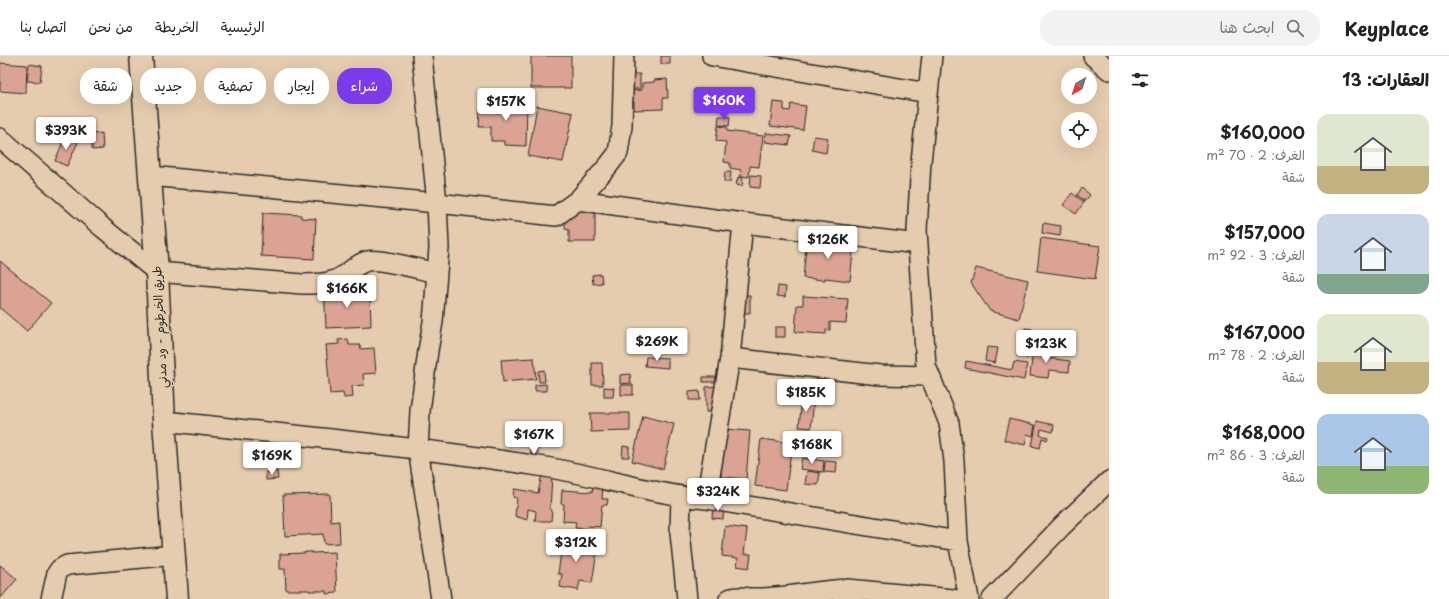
<!DOCTYPE html>
<html lang="ar">
<meta charset="utf-8">
<style>
body{margin:0;font-family:"Playpen Sans","Playpen Sans Arabic",sans-serif;background:#f2f2f2;color:#222;direction:rtl;height:100vh;display:flex;flex-direction:column;font-size:15px;white-space:nowrap}
*{box-sizing:border-box;margin:0}
p{font-size:13px;color:#767676}
.icon{flex:none;width:22px;height:22px;fill:none;stroke:currentColor;stroke-width:2;stroke-linecap:round;stroke-linejoin:round}
.map{position:relative;flex:1;overflow:hidden;direction:ltr}
.details{display:flex;flex-direction:column;background:#fff;width:340px}
.details>*{flex:none}
.guide{position:absolute;left:12px;top:12px;width:380px;height:36px;direction:rtl;display:flex;gap:8px}
.needle{width:26px;rotate:219deg}
.buttons{position:absolute;left:1061px;top:12px;display:grid;gap:8px}
.buttons a{display:grid;place-items:center;width:36px;height:36px;border-radius:50%;background:#fff;box-shadow:0 4px 16px #0002;font-size:20px}
.price{position:absolute;translate:-50% -34px;padding:0 9px;border-radius:4px;background:#fff;color:#222;font-size:13px;line-height:26px;filter:drop-shadow(0 1px 2px #0008)}
.price::after{content:'';position:absolute;left:50%;top:24px;width:12px;height:9px;margin-left:-6px;background:inherit;clip-path:polygon(0 0,100% 0,50% 100%)}
.price.current{background:#7c3aed;color:#fff}
ul{padding:0;list-style:none}
li{display:flex;align-items:center;gap:12px;height:100px;padding:0 20px}
li span{display:grid;place-items:center;flex:none;width:112px;height:80px;border-radius:12px;color:#555}
li>.icon{margin-inline-start:auto}
span .icon{width:48px;height:48px;fill:#fffc;stroke-width:1}
li b{font-size:17px}
h2{display:flex;justify-content:space-between;align-items:center;height:48px;padding:0 20px;font-size:17px}
.tag{padding:0 14px;border-radius:16px;background:#fff;box-shadow:0 4px 16px #0002;font-size:14px;line-height:36px}
.tag.current{background:#7c3aed;color:#fff}
header{display:flex;align-items:center;gap:24px;box-sizing:border-box;height:56px;padding:0 20px;background:#fff;border-bottom:1px solid #e0e0e0}
header strong{font-size:19px}
nav{display:flex;gap:22px;margin-inline-start:auto;font-size:14px}
.search{width:280px;height:36px;background:#f2f2f2;display:flex;align-items:center;gap:10px;box-sizing:border-box;padding:0 14px;border-radius:16px;color:#767676;font-size:15px}
main{display:flex;flex:1;min-height:0}
.map>svg:first-child{display:block}
.building{fill:#dba394;stroke:#2b2b2b}
.lines{fill:none;stroke-linecap:round;stroke-linejoin:round}
.street-casing{stroke:#2b2b2b;stroke-width:22}
.highway-casing{stroke:#2b2b2b;stroke-width:25}
.street{stroke:#e6ccae;stroke-width:19}
.highway{stroke:#e6ccae;stroke-width:22}
.labels{text-anchor:middle;stroke-width:3;stroke-linejoin:round;paint-order:stroke}
.street-label{font-size:12px;fill:#2b2b2b;stroke:#e6ccae}
</style>
<header>
<strong>Keyplace</strong>
<div class="search"><svg class="icon" aria-label="search" viewBox="0 0 24 24"><circle cx="10" cy="10" r="6"/><path d="M15 15l6 6"/></svg>ابحث هنا</div>
<nav><a>الرئيسية</a><a>الخريطة</a><a>من نحن</a><a>اتصل بنا</a></nav>
</header>
<main>
<section class="details">
<h2>العقارات: 13<svg class="icon" aria-label="filters" viewBox="0 0 24 24"><path d="M4 7h16M4 17h16"/><circle cx="9" cy="7" r="2"/><circle cx="15" cy="17" r="2"/></svg></h2>
<ul>
<li><span style="background:linear-gradient(#dfe7d0 65%,#c2b280 0)"><svg class="icon" aria-label="home" viewBox="0 0 24 24"><path d="M3 11l9-7 9 7M6 9v11h12V9"/></svg></span><div><b>$160,000</b><p>الغرف: 2 · 70 m²</p><p>شقة</p></div></li>
<li><span style="background:linear-gradient(#c9d6e8 75%,#7fa58c 0)"><svg class="icon" aria-label="home" viewBox="0 0 24 24"><path d="M3 11l9-7 9 7M6 9v11h12V9"/></svg></span><div><b>$157,000</b><p>الغرف: 3 · 92 m²</p><p>شقة</p></div></li>
<li><span style="background:linear-gradient(#dfe7d0 60%,#c2b280 0)"><svg class="icon" aria-label="home" viewBox="0 0 24 24"><path d="M3 11l9-7 9 7M6 9v11h12V9"/></svg></span><div><b>$167,000</b><p>الغرف: 2 · 78 m²</p><p>شقة</p></div></li>
<li><span style="background:linear-gradient(#a9c7e8 65%,#8fb573 0)"><svg class="icon" aria-label="home" viewBox="0 0 24 24"><path d="M3 11l9-7 9 7M6 9v11h12V9"/></svg></span><div><b>$168,000</b><p>الغرف: 3 · 86 m²</p><p>شقة</p></div></li>
</ul>
</section>
<div class="map">
<svg width="1109" height="543" viewBox="0 0 1109 543">
<rect width="100%" height="100%" fill="#e6ccae"/>
<filter id="ink" filterUnits="userSpaceOnUse"><feTurbulence type="fractalNoise" baseFrequency=".025" numOctaves="2"/><feDisplacementMap in="SourceGraphic" scale="8" xChannelSelector="R" yChannelSelector="G"/><feConvolveMatrix kernelMatrix="1 2 1 2 8 2 1 2 1" color-interpolation-filters="sRGB"/></filter>
<g filter="url(#ink)">
<!-- building -->
<path class="building" d="M531,0h40v32h-40z
M661,0h9v8h-9z
M0,7l27,2 -1,28 -26,-2z
M29,8l13,2 -2,16 -13,-1z
M633,18h7v15h-7z
M667,23l1,19h-5v11l-29,1v-8h-4v-11l12,-1v-7l12,-1v-2z
M488,44l39,2 -1,44 -22,-1v-4h-13v-14h-12l1,-17h8z
M773,46l11,1v7l6,1 1,-7 15,2 -3,24 -33,-4z
M537,50l36,7 -10,49 -35,-6z
M719,60l11,1 -1,9 -11,-1z
M718,70l9,1v4l36,5 -4,31 -9,-1 -1,11 -9,-1 1,-6 -11,-2v-5l-6,-1 2,-20 -10,-1z
M102,77l1,16 -11,1v-16z
M766,77l25,3 -2,9 -24,-3z
M814,80l14,2 -2,15 -14,-3z
M65,81l13,5 -11,24 -12,-5z
M725,116h6l-1,10h-6z
M751,119l10,1 -1,12 -10,-1z
M738,121l5,1 -1,8 -6,-1z
M1082,132l8,7 -5,6 -8,-6z
M1072,137l12,9 -8,12 -13,-9z
M569,153h26v33h-26v-12l-4,-1v-10h4z
M263,157l38,2v3l15,1 -2,40 -53,-3z
M1043,167l18,3 -1,10 -18,-3z
M807,182l47,5 -4,38 -25,-3v2l-22,-2z
M1041,182l59,8 -5,33 -58,-8z
M0,205l51,42 -24,28 -27,-23z
M976,212l52,12 -9,39 -29,-8 -19,-28z
M601,218l1,9 -9,1 -1,-9z
M324,230h12v7l34,-1 1,34 -45,2z
M778,230l8,1 -1,10 -8,-1z
M738,239h12v18h-12z
M803,240l45,3 -2,24 -16,-1v8h-4v4l-31,-2 2,-27h6z
M775,271h10v10h-10z
M1025,272l7,1 -4,29 -11,-2 2,-12h4z
M1054,280l15,2 -1,8 -14,-2z
M348,283l1,6h11l1,4 13,-1 2,25 -13,1 1,11 -12,1 1,11 -9,1 -1,-5 -13,1 -4,-49 13,-1 -1,-4z
M987,291l11,1 -3,15 -10,-2z
M1033,293l14,1v8l23,3 -1,11 -20,-2 -1,8 -18,-2z
M646,301l22,1v10l-23,-2z
M534,302l2,21 -33,3 -2,-22z
M966,305l46,9 2,-8 13,2 -3,16 -59,-12z
M592,307h10l1,22h-11z
M544,314l1,12h-6l-1,-11z
M630,318l1,9 -11,1v-9z
M703,321h13v5h-13z
M546,328l1,7h-12v-6z
M621,329h12v10h-12z
M717,330l1,26h-12v-25z
M604,331l10,1 -1,9h-9z
M699,335l1,9h-11v-8z
M802,342l12,2 -3,28 -12,-1z
M590,357h40v18l-39,1z
M643,360l31,8 -11,45 -31,-8z
M1009,363l26,6 -2,11 -6,-2 -2,11 -21,-5z
M1037,365l17,4 -1,7 -12,-3 -1,6 8,2 -1,3 -5,-2 -2,10 -8,-2z
M724,373l26,2 -4,48 -25,-2z
M761,383l31,4 -6,47 -31,-4z
M623,390l6,1v10h-7z
M531,391l7,1 -1,15 -7,-1z
M802,402l22,3 -1,11 -23,-3z
M825,405l12,1 -1,11 -12,-1z
M277,415l1,8 -12,1v-8z
M807,415l13,2 -2,12 -13,-1z
M542,418l10,2 -2,33 2,1 -1,11h-16l1,-10 -8,-2 -1,11 -12,-4 2,-18 -4,-1 1,-8 24,4z
M593,430l10,1 -1,12h6l-1,6h-5l-2,22 -12,-1 -1,3 -12,-1 1,-6 -13,-1 1,-17h-3l1,-14 30,2z
M330,438l1,28 8,-1 1,22 -16,1 -1,-10 -38,2 -2,-41z
M713,449l11,1 -1,13 -11,-1z
M725,470l22,3 -3,25h7l-2,14 -12,-2 1,-8 -16,-2z
M559,483l39,6 -6,38 -12,-2 -2,9 -18,-3 2,-13h-4l3,-22 -4,-1z
M305,496h7v1l23,-1 2,41 -11,1v-3h-17v-1h-23l-1,-21h-5v-15l25,-1z
M0,509l17,14 -17,20z"/>
<g class="lines">
<!-- street casing -->
<g class="street-casing">
<path id="street" d="M422,0l15,147 2,45 -6,74 -5,29 -8,60 -2,38 23,150
M712,0l216,37
M932,0l-11,106 -4,68 9,136 23,57 5,38 4,80 11,58
M1093,0l16,14
M0,82l103,90 54,44 145,12c11,0 23,0 33,-4 12,-4 20,-16 32,-19 13,-3 55,9 70,12
M150,120l287,27 119,13 22,-16 165,23 175,21
M578,144l30,-34 10,-13 4,-27 2,-70
M730,302l150,17 50,1
M164,365c127,14 255,26 381,46 54,9 106,27 161,32l252,42
M681,440l-1,37 7,66
M706,443l24,-141 13,-135
M51,543l6,-26 3,-4 7,-4 107,-10
M729,543c9,-4 15,-1 25,-1 31,1 62,-8 93,-9l106,10
M992,543l70,-73 47,-45"/>
</g>
<!-- highway casing -->
<g class="highway-casing">
<path id="highway" d="M141,0l16,216 7,149 13,178"/>
</g>
<!-- street -->
<use href="#street" class="street"/>
<!-- highway -->
<use href="#highway" class="highway"/>
</g>
</g>
<g class="labels">
<!-- street labels -->
<g class="street-label">
<text transform="translate(160 271) rotate(-93)" y="4">طريق الخرطوم - ود مدني</text>
</g>
</g>
</svg>
<div class="buttons">
<a><svg class="needle" viewBox="-14 -14 28 28"><path d="M0-13l5 13h-10z" fill="#e53935"/><path d="M0 13l5-13h-10z" fill="#767676"/></svg></a>
<a><svg class="icon" aria-label="locate" viewBox="0 0 24 24"><circle cx="12" cy="12" r="6"/><path d="M12 2v4M12 18v4M2 12h4M18 12h4"/></svg></a>
</div>
<b class="price current" style="left:724px;top:65px">$160K</b>
<b class="price" style="left:506px;top:66px">$157K</b>
<b class="price" style="left:66px;top:95px">$393K</b>
<b class="price" style="left:828px;top:204px">$126K</b>
<b class="price" style="left:347px;top:253px">$166K</b>
<b class="price" style="left:657px;top:306px">$269K</b>
<b class="price" style="left:1046px;top:308px">$123K</b>
<b class="price" style="left:806px;top:357px">$185K</b>
<b class="price" style="left:534px;top:399px">$167K</b>
<b class="price" style="left:812px;top:409px">$168K</b>
<b class="price" style="left:272px;top:420px">$169K</b>
<b class="price" style="left:718px;top:456px">$324K</b>
<b class="price" style="left:576px;top:507px">$312K</b>
<div class="guide">
<a class="tag current">شراء</a>
<a class="tag">إيجار</a>
<a class="tag">تصفية</a>
<a class="tag">جديد</a>
<a class="tag">شقة</a>
</div>
</div>
</main>
